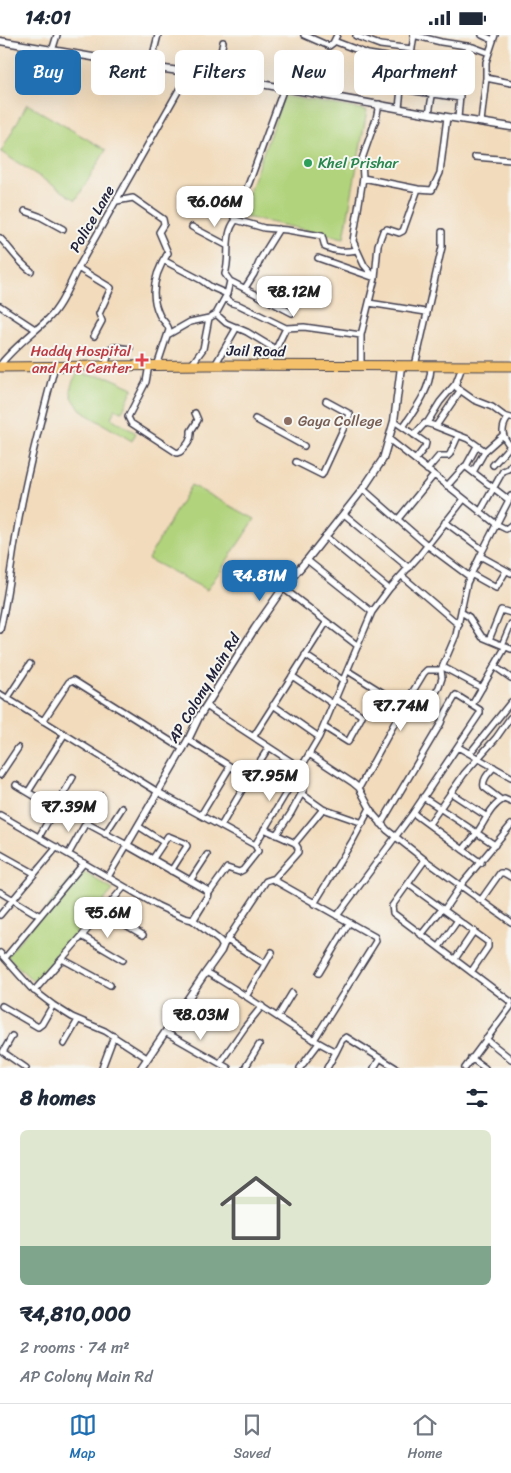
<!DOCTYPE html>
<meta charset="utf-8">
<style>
body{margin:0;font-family:Sriracha,sans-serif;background:#f6f6f7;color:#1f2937;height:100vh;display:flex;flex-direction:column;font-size:19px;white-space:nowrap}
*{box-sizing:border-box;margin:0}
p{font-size:16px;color:#747a83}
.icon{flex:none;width:28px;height:28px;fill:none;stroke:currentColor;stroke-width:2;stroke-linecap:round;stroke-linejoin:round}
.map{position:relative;height:1033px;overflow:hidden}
.drawer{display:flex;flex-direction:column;background:#fff;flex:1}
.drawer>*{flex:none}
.banner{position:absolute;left:15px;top:15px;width:481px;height:45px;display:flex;gap:10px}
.price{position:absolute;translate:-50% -42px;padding:0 11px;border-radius:10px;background:#fff;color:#222;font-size:16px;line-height:32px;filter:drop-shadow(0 1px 2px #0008)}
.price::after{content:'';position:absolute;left:50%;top:30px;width:15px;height:11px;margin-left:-8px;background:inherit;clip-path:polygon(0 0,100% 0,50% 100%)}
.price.selected{background:#1f6fb2;color:#fff}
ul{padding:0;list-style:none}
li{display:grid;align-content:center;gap:10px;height:265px;padding:0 20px}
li+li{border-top:1px solid #e0e1e3}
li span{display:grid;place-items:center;height:155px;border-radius:8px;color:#555}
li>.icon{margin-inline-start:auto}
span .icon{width:90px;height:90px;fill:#fffc;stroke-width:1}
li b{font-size:21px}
h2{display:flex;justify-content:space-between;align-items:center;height:60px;padding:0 20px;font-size:21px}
.tag{padding:0 18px;border-radius:8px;background:#fff;box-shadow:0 5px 20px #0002;font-size:18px;line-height:45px}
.tag.selected{background:#1f6fb2;color:#fff}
.status{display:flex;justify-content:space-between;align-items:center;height:35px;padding:0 25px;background:#fff;direction:ltr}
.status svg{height:14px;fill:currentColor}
.tabs{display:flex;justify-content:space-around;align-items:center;height:70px;border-top:1px solid #e0e1e3;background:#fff;font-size:14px;color:#747a83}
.tabs a{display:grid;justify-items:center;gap:2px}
.tabs .selected{color:#1f6fb2}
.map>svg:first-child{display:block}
.green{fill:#b1d37b;stroke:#6a7a5b}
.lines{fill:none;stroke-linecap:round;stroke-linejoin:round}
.minor-casing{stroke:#413e4e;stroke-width:8}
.tertiary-casing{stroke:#413e4e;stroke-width:9}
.primary-casing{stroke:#413e4e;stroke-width:11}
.minor{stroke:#fff;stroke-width:5}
.tertiary{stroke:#fff;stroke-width:6}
.primary{stroke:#f4c16a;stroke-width:9}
.leisure-dot{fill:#2e9e5b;stroke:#f6f6f2;stroke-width:2}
.health-dot{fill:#e0444e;stroke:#f6f6f2;stroke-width:2}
.education-dot{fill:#8d6e63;stroke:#f6f6f2;stroke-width:2}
.labels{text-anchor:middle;stroke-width:4;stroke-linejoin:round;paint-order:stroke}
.leisure-label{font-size:15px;fill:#27864d;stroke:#f6f6f2;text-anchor:start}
.street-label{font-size:15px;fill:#22223b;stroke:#f6f6f2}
.health-label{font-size:15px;fill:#be3a42;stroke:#f6f6f2;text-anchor:end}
.education-label{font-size:15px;fill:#785e54;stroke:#f6f6f2;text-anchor:start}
</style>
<div class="status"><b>14:01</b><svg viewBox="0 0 49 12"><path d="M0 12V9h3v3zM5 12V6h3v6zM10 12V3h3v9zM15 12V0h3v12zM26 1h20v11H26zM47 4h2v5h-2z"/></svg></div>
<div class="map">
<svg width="511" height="1033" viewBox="0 0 511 1033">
<rect width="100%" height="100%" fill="#f6f6f2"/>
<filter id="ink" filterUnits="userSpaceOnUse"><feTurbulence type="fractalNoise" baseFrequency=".02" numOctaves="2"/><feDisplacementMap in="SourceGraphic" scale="10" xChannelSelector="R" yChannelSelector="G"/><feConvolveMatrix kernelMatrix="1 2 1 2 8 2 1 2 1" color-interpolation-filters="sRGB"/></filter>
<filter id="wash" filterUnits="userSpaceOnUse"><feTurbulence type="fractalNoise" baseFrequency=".0096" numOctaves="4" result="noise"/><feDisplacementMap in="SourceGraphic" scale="20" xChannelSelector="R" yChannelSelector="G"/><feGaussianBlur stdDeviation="1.12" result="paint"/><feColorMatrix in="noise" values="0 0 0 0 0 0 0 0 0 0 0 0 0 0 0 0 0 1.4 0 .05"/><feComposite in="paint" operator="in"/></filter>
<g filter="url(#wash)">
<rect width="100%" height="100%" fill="#f2dbbc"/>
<!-- green -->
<path class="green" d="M284,61l83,14 -23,128 -104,-22z
M27,69l79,46 -30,50 -75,-48z
M77,339l32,3 24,11 -11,24 -7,-3 -4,9 25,15 -4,8 -48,-28c-12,-14 -19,-21 -7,-39z
M191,450l64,34 -48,71 -59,-31z
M79,834l34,21 -79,92 -27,-26z"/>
</g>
<g filter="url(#ink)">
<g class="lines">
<!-- minor casing -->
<g class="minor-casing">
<path id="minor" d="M304,0l25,11 4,-3 4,-8
M413,0l28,7 32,5 16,6
M482,0l11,5
M356,1l24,9 32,4
M334,6l34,13 39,6
M52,16l5,-16
M411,20l33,3 16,5 3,-2 7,-15
M458,28l3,20 -3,35
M150,32l8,-32
M216,41l7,-34
M486,43l25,5
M401,54l59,9
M399,73l2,-19 6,-29 4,-5 3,-20
M429,78l5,-28
M481,87l5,-44v-16l9,-27
M475,122l36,3
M363,143l55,11 14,1 8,-17 7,-56
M117,166l16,-3 30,21 1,5 -5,8 9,21c-12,18 -19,40 -9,61 2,6 9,9 10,16l-12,36
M25,176l14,5 24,13
M236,185l28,8 23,2 35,6 3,11c11,5 20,5 32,3
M192,192l36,19
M0,203c11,11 18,24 31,33
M318,223l57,20 3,-33 5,-14 4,-2 12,4 4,-2 15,-42
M163,225l38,20 10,7 16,7
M78,233l33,20 -12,26 3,7 -8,15
M230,246l62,32
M245,253l9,-14 7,-16 18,-29
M225,263l7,5 7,2 47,23 18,-1 57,8
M369,268l57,9
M0,271l35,23
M216,279l10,9 21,9 28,17
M169,299l21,-12 19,-4 7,-4 11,-20 3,-13 -5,-7c6,-16 -2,-40 11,-54l-2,-4 15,-33 35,-95
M192,329l11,-15 6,-31
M0,330c14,-18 31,-30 48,-46 14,-14 21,-34 30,-51l111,-196
M149,330l-3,17 -18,35 3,6 46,30 3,-1c6,-6 12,-11 11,-21l7,-11 -3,-7
M215,330l22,-38
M268,330l18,-37
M105,331l6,-18 5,-1 14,2
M361,331v-31l14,-57 -11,-13 -11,-24 10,-63 -1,-19 14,-40 3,-15
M415,331l27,-119v-15
M462,332l-6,16 1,5 17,12 18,7 12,9 7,2
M508,383c-8,11 -6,19 3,29
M255,384l49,27
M394,386l32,22 -1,4 -10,13
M427,388l13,-21 16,-19
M435,391l33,13 17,12 18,-16
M403,392c13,-19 27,-36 28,-60
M414,400l11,-12 11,3 24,-35
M390,405l106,84 10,5 5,-4
M296,427l26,13 28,-61 -24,-13
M493,430l17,-19
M466,431l11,-20
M427,435l12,-14h9l2,-2 8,-18
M473,437l12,-21
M447,451l18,-20 44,34
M363,454l64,56 43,32
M480,477l23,-41 5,-2 3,-4
M344,479l65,54
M398,484l36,-44
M325,501l64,53
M483,515l28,-54
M480,521l31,17
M307,525l65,52
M471,539l25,14 10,-17
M402,541l57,49
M283,553l75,58
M461,577l8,5 13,20 29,12
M0,595c7,-29 10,-58 15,-88 9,-59 25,-118 40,-176
M489,605l12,-30 10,3
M502,610l9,-21
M305,620l39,26
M494,631l17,12
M443,632l39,21
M348,636l56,35
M292,641l41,28
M0,659l158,98 97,53 3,6 -15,19 -4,2 -12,-4 -18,25
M7,664l23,-35
M273,670l46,32 -10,17
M206,671l95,62 8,-14 44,29 6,5 14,26 14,16 38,30 86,62
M443,682l13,-22 16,10 34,-59
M43,686l26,-39 4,-2 110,69
M324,692l24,15 13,-24 1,-2 -4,-3 -23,-14
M254,701l72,-113
M319,702l53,-125 17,-23 30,-33 45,-57
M188,705l61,38
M458,712l53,30
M470,718l41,-51
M494,732c-5,6 -12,12 -10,20l17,13
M0,740l18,-27
M16,750l40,24
M359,753l45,-82 20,-33 3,-3h14
M28,757l36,-57
M451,758l35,23
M302,759l21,15 40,14
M423,762l72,48
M413,778l68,50
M0,780l158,91 26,12 9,2
M201,780l29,-48
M86,788l41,22 -19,32
M381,789l60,-101 2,-6 -13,-8 -2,-3 11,-19 3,-9 -1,-8 15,-35 11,-52 16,-33 -38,-28
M429,789l35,-50 32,-36 14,-20
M138,791l25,16
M221,791l28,-48 20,-31
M264,794l31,14
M105,799l17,-26
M276,800l15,-22 13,-24 -1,-2 -8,-8
M39,802l34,-60
M255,810l46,-77
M463,815c4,-6 9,-11 13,-16 9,-12 14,-28 28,-35l7,3
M69,818l32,-57
M0,819l34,19
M152,825l16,-24 17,7 2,3 -16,25
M425,825l-33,46 1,7 118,89
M274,844l24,-27v-4l-3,-5 28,-34
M190,846l17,-26
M408,849l80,58v5l-17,25
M0,857l40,24
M481,865l19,-27h4l7,4
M314,869l39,-64 17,-32
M444,875l17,-25 50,-60
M104,877l39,23
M0,880l57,-68
M337,881l76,-103 67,-100v-3l-8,-5
M421,900l21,-26
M82,901l41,24
M227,905l38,24
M223,911l43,-65 6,-2 103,58 1,4 -62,99
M439,912l19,-27
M0,918l31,35 22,17 19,12 33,14 42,27
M5,923l79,-95
M455,924l19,-28
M206,937c44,24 84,57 130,80l6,-12 4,-3 50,31
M319,938l30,-50
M110,950l-48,-26 62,-72
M34,956l28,-32
M247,960l25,-43
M2,971l36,21 4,-3 11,-19
M278,981l14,-23
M165,997l63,36
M12,1001l-9,16 23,16
M486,1004l25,20
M64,1009l14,-24
M471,1023l14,10
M220,1028l25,-36 17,-21
M102,1033l12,-32
M245,1033l14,-23
M300,1033l19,-25
M327,1033l9,-16
M374,1033l6,-10
M465,1033l46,-62"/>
</g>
<!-- tertiary casing -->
<g class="tertiary-casing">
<path id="tertiary" d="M0,6l150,26 66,9 231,41 64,10
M141,1033l65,-96 15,-21 2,-5 -3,-5 -27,-21 15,-24v-5l-81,-46 61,-105 11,-23 56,-89 28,-40 24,-28 56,-71 20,-30 11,-38 7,-54"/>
</g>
<!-- primary casing -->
<g class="primary-casing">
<path id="primary" d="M0,332l208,-2 303,1"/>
</g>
<!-- minor -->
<use href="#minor" class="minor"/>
<!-- tertiary -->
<use href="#tertiary" class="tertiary"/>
<!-- primary -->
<use href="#primary" class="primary"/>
</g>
</g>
<!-- markers -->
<circle class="leisure-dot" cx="308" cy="128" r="5"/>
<path class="health-dot" d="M139.5 317.5h5v5h5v5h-5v5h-5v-5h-5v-5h5z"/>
<circle class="education-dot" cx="288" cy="386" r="5"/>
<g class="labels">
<!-- leisure labels -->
<g class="leisure-label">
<text x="318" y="133">Khel Prishar</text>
</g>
<!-- street labels -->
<g class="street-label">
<text transform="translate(92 184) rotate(-60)" y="5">Police Lane</text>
<text transform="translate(256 316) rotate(1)" y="5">Jail Road</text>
<text transform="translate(204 653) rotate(-59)" y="5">AP Colony Main Rd</text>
</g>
<!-- health labels -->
<g class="health-label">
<text x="131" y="321">Haddy Hospital<tspan x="131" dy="17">and Art Center</tspan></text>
</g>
<!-- education labels -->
<g class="education-label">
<text x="298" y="391">Gaya College</text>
</g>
</g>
</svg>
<b class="price" style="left:215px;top:193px">₹6.06M</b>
<b class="price" style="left:294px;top:283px">₹8.12M</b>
<b class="price selected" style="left:260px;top:567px">₹4.81M</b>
<b class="price" style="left:401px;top:697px">₹7.74M</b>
<b class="price" style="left:270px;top:767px">₹7.95M</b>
<b class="price" style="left:69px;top:798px">₹7.39M</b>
<b class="price" style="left:108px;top:904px">₹5.6M</b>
<b class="price" style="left:201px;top:1006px">₹8.03M</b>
<div class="banner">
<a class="tag selected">Buy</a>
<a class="tag">Rent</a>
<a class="tag">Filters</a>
<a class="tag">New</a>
<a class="tag">Apartment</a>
</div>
</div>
<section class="drawer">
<h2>8 homes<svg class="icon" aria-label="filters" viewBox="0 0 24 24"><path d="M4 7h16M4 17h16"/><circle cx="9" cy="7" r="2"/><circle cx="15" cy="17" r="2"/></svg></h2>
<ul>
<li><span style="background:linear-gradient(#dfe7d0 75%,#7fa58c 0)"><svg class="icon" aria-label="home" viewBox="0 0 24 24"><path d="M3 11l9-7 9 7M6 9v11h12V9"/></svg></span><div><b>₹4,810,000</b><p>2 rooms · 74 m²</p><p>AP Colony Main Rd</p></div></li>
</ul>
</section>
<nav class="tabs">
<a class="selected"><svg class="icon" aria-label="map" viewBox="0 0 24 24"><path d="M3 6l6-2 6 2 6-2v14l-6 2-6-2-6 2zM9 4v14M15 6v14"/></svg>Map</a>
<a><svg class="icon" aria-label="saved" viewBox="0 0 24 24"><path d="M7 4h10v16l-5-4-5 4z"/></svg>Saved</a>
<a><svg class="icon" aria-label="home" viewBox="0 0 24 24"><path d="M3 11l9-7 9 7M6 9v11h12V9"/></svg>Home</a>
</nav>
